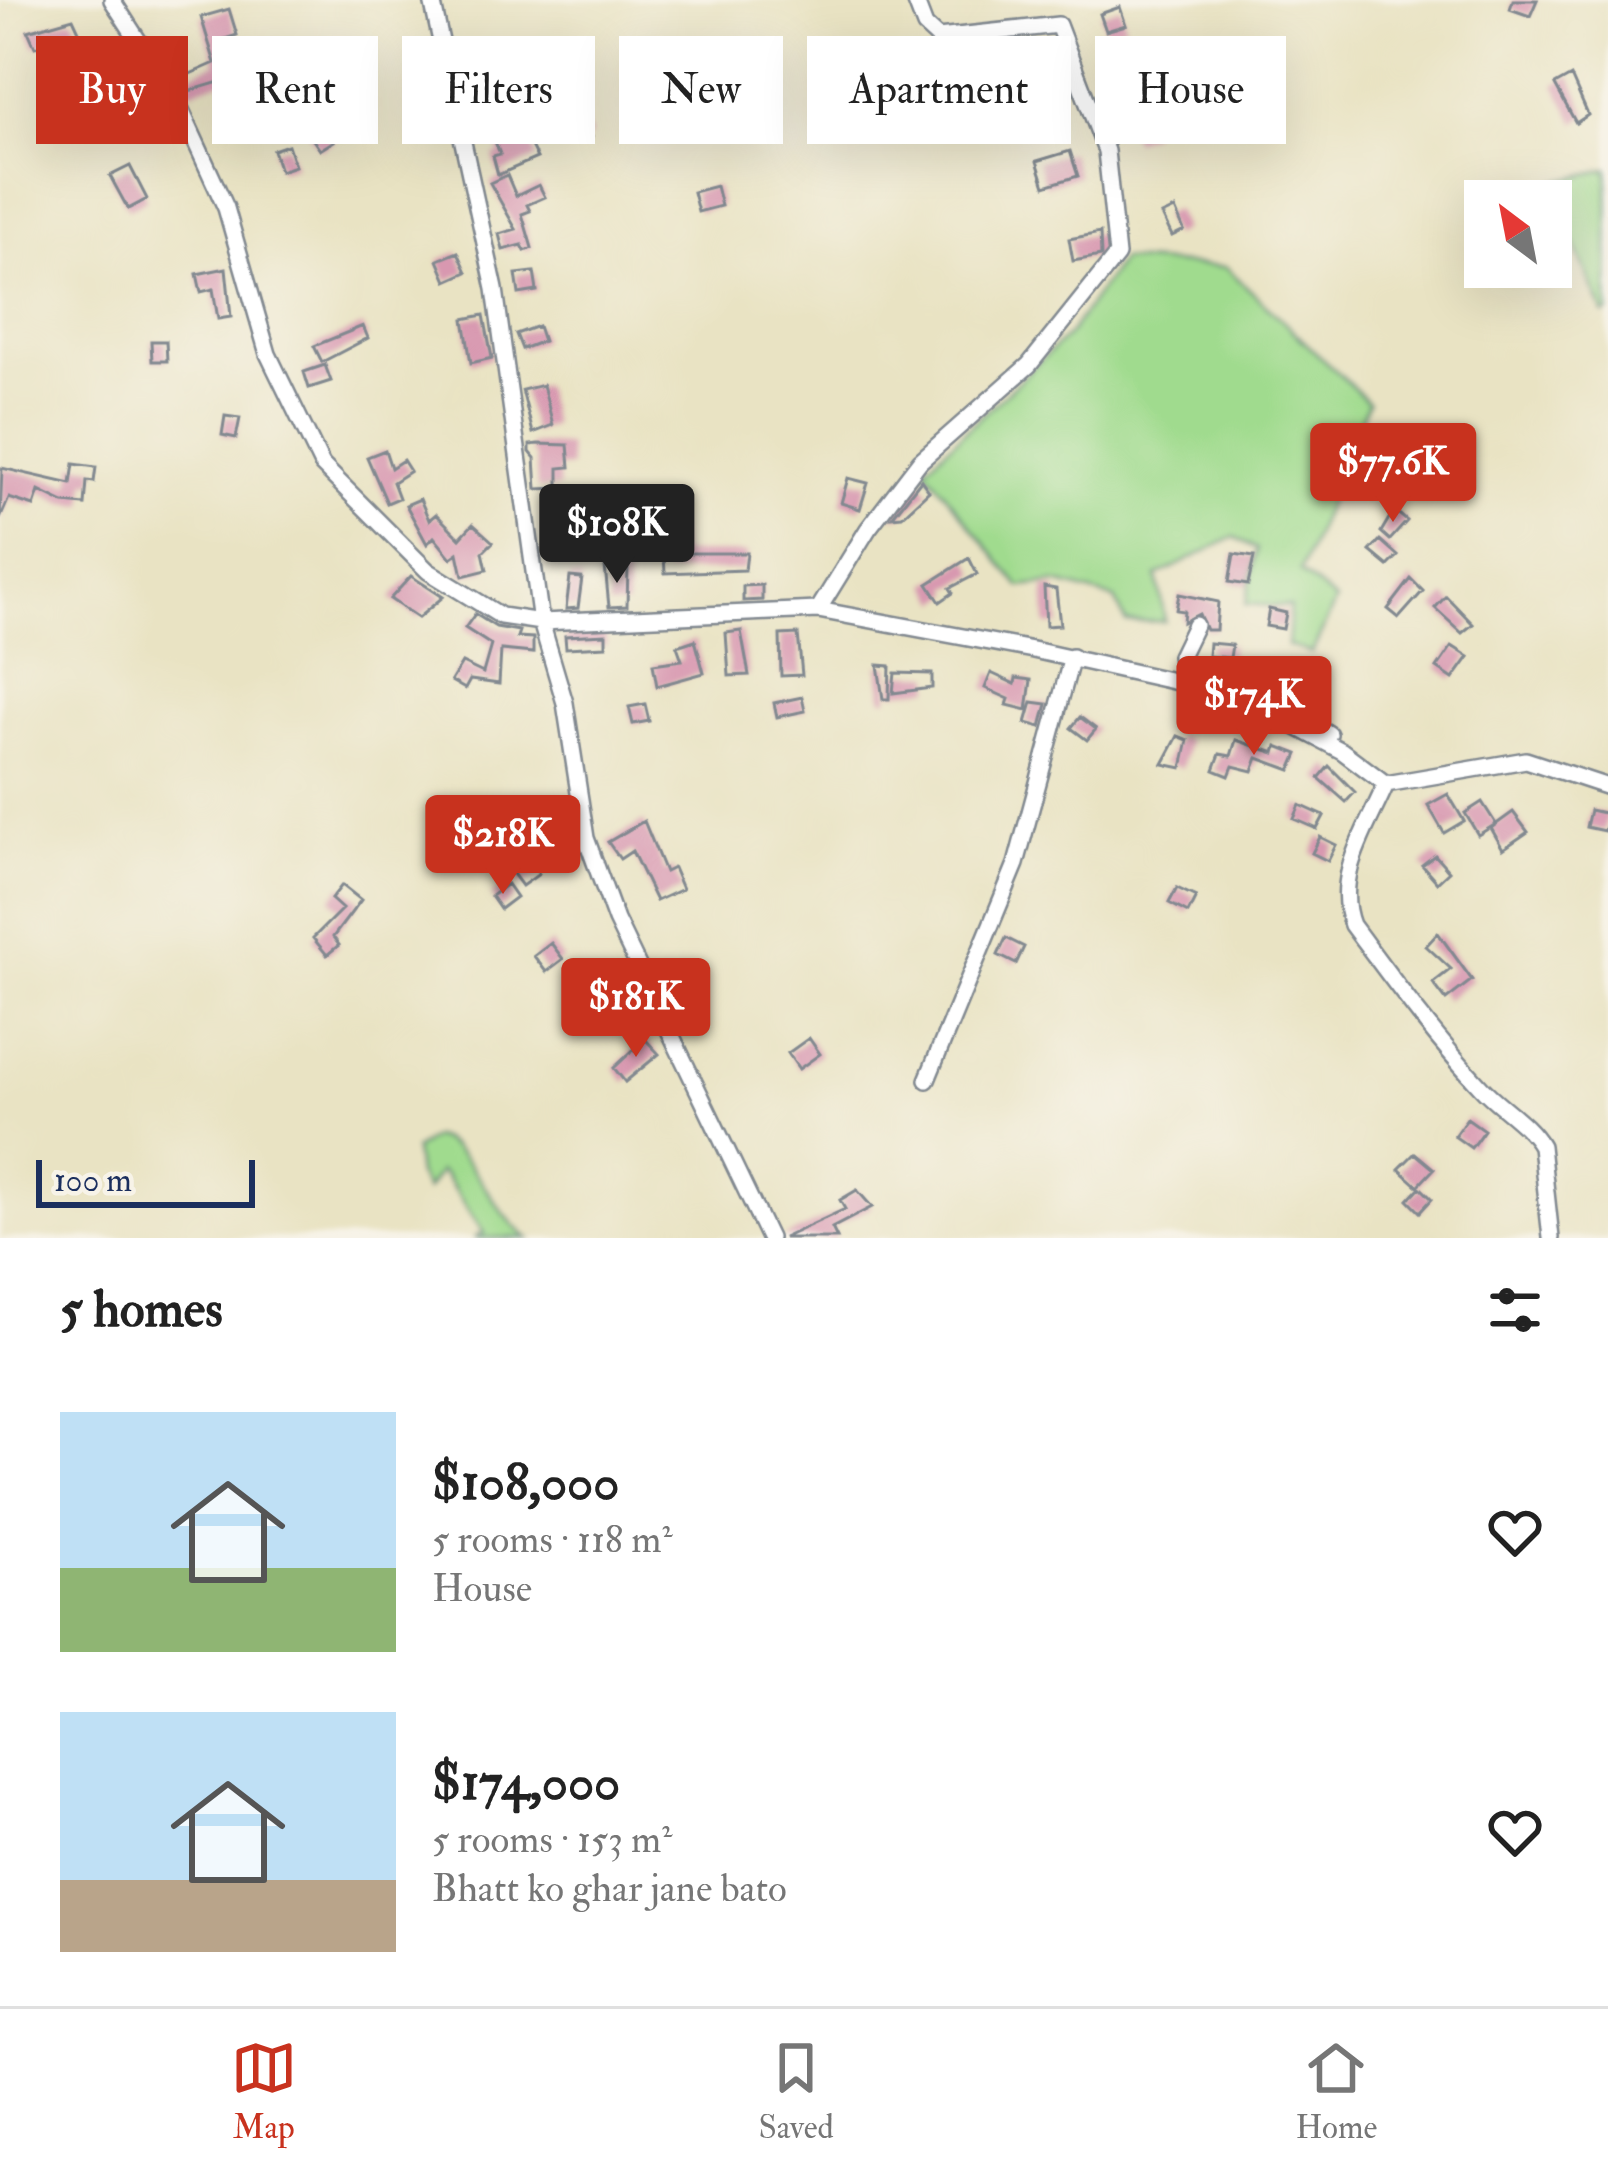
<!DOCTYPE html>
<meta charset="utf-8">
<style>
body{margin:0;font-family:"IM FELL Double Pica",serif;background:#f6f6f6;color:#222;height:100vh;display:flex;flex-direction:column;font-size:45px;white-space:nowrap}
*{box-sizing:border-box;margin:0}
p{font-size:39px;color:#767676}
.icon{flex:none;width:66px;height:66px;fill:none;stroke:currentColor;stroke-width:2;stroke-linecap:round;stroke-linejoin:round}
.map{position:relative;height:1238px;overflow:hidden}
.side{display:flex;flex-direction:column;background:#fff;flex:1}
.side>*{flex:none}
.top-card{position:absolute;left:36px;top:36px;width:1536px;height:108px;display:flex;gap:24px}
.needle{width:78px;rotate:328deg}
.buttons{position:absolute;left:1464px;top:180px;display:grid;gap:24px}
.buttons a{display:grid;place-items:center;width:108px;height:108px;border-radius:0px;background:#fff;box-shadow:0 12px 48px #0002;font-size:60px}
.scale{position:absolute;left:36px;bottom:30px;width:219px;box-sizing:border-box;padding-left:12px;border:6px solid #1b2f5e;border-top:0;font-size:33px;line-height:42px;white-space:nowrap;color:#1b2f5e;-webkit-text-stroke:9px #f7f3e8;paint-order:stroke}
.price{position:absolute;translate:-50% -102px;padding:0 27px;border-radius:12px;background:#c8321e;color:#fff;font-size:39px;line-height:78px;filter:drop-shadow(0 3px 6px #0008)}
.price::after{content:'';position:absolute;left:50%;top:72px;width:36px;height:27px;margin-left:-18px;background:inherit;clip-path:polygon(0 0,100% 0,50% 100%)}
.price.current{background:#222;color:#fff}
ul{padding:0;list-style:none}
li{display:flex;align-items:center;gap:36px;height:300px;padding:0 60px}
li span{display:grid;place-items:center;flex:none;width:336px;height:240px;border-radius:0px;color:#555}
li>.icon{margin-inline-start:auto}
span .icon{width:144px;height:144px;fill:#fffc;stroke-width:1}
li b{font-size:51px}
h2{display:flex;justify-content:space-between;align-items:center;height:144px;padding:0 60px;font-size:51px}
.pill{padding:0 42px;border-radius:0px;background:#fff;box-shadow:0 12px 48px #0002;font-size:42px;line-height:108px}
.pill.current{background:#c8321e;color:#fff}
.menu{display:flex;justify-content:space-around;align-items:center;height:168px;border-top:3px solid #e0e0e0;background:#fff;font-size:33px;color:#767676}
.menu a{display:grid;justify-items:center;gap:6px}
.menu .current{color:#c8321e}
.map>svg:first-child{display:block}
.green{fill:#a0db8e;stroke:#5e8576;stroke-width:3}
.building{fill:#d898b0}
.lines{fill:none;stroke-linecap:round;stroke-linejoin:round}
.minor-casing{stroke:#828990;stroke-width:20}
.minor{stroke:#fff;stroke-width:15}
</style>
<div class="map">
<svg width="1608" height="1238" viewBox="0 0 1608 1238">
<rect width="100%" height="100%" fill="#f7f3e8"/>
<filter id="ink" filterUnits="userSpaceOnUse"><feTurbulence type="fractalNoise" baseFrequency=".00833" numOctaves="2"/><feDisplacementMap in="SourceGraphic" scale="24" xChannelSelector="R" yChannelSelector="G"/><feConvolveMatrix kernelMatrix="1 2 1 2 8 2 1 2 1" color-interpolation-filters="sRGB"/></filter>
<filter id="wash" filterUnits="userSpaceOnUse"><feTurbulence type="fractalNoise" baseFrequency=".004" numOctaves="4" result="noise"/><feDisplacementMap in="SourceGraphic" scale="48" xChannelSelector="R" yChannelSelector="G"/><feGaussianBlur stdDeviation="2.7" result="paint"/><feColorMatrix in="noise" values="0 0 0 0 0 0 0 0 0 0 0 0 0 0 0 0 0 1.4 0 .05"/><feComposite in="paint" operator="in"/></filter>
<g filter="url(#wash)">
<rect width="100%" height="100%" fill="#e9e3c3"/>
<!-- green -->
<path class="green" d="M1608,169v143l-4,2 -56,-131z
M1121,260l105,7 142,135 -68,170 36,29 -24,52 -25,-7 3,-39 -44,-3 11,-55 -23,-12 -77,39 8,45 -39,1 -11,-23 -58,-16 -37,4 -95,-119 144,-134z
M433,1137c37,7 60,78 96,101h-55l10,-5 -40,-58 -5,-3 -13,18 -9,-15 -3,-25z"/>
<g id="blocks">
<!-- building -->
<path class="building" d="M1513,0h24l-7,16 -20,-7z
M1120,7l6,18 -20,6 -6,-17z
M229,9l8,26 -15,5 12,29 18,-6 4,13 26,-6 -46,28 -7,-19 -43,13 -5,-14 34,-15 -14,-46z
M73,18l7,15 -45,14 -7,-16z
M1571,76l17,39 -12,8 -21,-38z
M97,82l2,14 -39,7 -3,-14z
M1139,104l13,29 -19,8 -12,-29z
M505,109l10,26 12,3 10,20 -39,17 -5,-19 7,-2 -15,-37z
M582,114l10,22 -14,7 -10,-21z
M324,125l10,16 -14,9 -11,-16z
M288,145l7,21 -15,5 -7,-21z
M1070,151l8,25 -33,10 -8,-25z
M130,166l17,33 -19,10 -18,-33z
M507,175l9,21 23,-11 6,12 -18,8 3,6 -8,3 10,34 -7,3 -3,-6 -19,5 -4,-16 17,-5 -26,-46z
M716,186l5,20 -23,6 -5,-20z
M1175,209l9,21 -12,6 -10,-21z
M1100,233l1,23 -28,5 -4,-22z
M458,252l9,20 -20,9 -9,-21z
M226,268l5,49 -13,2 -5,-30 -12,3 -4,-18z
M534,272l3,19 -18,3 -3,-20z
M484,315l8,43 -21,5 -7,-44z
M363,326l5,12 -46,24 -8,-16z
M538,326l5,15 -21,8 -6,-15z
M151,341h15l1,20h-15z
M325,365l6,16 -22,7 -5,-16z
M543,385l10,40 -20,8 -11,-43z
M225,416l15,2 -4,20 -14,-3z
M538,444l30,1 2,22 -11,1v20l-22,1 -2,-31 -5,-6v-7z
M385,450l6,18 12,-8 7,11 -17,11 6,16 -12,5 -20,-46z
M74,464l22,3 -2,15 -7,-1 -2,24 -21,-2 -25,-12 -5,15 -25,-8 -9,21 2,-51 69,16z
M848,478l20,5 -8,26 -19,-6z
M921,480l8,11 -27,25 -10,1z
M420,499l9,21 7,-6 24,24 13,-14 20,18 -10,10 4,18 -24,6 -5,-23 -7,5 -17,-21 -7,7 -21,-39z
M1394,510l13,11 -17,19 -9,-8z
M662,517h15l4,36h66l-2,17 -80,3z
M1380,540l18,16 -10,10 -18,-15z
M1234,554l20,3 -6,28 -19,-3z
M969,558l8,16 -27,14 3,5 -13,9 -12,-18z
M605,566l23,1 -1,39 -18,1z
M411,576l32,21 -25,21 -28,-19z
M570,577l12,1 -4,30 -12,1z
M1411,579l12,12 -24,27 -11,-9z
M762,585v15l-19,1v-15z
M1044,587l12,2 4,36 -14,1z
M1179,594l39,8 -2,28h-10l-7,-16 -16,8 1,-11 -8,-1z
M1446,596l27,28 -11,9 -27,-25z
M1269,609l17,4 -3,16 -17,-3z
M475,614l21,13 23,4 -2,6 16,1v15l-32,-3 -2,34 -29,-4 -5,9 -14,-8 11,-18 21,10 8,-28 -26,-17z
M741,631l8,44 -20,1 -3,-43z
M606,634v12l-40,2 -1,-12z
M798,634l4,41 -21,1 -1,-41z
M695,640l9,33 -47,13 -4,-22 29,-4 -5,-14z
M1209,643l23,2 -2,13 -22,-2z
M1452,646l17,11 -16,22 -16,-11z
M878,665l12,1 -1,33h-6z
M895,673l37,1v14l-39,5z
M991,673l24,11 1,-6 15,2 -4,30 -20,-5 2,-6 -24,-11z
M802,697l3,14 -28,6 -3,-14z
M1032,702l15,2 -6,23 -15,-4z
M645,704l4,17 -16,3 -4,-17z
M1080,717l16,12 -9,11 -16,-12z
M1178,736l10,4 -6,28 -19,-4z
M1236,740l39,13 2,-7 21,8 -7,16 -33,-12 -5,13 -20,-5 -4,10 -15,-6 6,-16 11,2z
M1329,766l26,26 -9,10 -27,-24z
M1448,794l16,27 -20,12 -16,-28z
M1482,802l14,22 -18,11 -13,-22z
M1300,805l24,11 -7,13 -23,-10z
M1590,810l18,4 -4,17 -18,-4z
M1513,812l15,20 -25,17 -12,-21z
M644,821l21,51 8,-4 9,21 -26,12 -24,-50 -12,8 -12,-17z
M1320,837l16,8 -8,16 -16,-8z
M525,855l14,19 -17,12 -14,-19z
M1435,855l14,16 -12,11 -15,-17z
M507,884l9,13 -16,12 -9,-13z
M342,885l19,15 -28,37 6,8 -12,10 -14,-17 29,-29 -11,-10z
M1177,888l19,9 -8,16 -19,-10z
M1438,933l34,47 -26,20 -13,-17 18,-14 -25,-23z
M1006,938l18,9 -8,17 -18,-9z
M551,943l12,16 -17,13 -12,-16z
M809,1038l11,16 -21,15 -11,-16z
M645,1039l14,15 -34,28 -11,-14z
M1467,1118l17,12 -13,18 -17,-12z
M1415,1153l19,16 -16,17 -19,-17z
M1420,1187l12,12 -12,13 -12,-12z
M857,1190l15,17 -40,21 5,10h-54l62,-29 -5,-9z"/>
</g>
</g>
<g filter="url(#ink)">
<use href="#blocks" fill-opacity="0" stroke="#828990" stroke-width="3"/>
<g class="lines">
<!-- minor casing -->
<g class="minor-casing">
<path id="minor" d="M112,0l64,99 50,109 42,146 54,111 106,106 73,45 40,6 277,-12 215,40 203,45 106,56 44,33 140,-24 82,27
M432,0l63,289 46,333 24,81 21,135 30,82 153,318
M818,610l50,-81 52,-68 109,-96 88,-110 -11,-104 -48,-126 -120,13 -13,-12 -10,-26
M1195,625l-15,31 2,14c70,2 94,30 147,64
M1386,784c-19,45 -53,92 -34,141 41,55 82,112 129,162 18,20 47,36 60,59l10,92
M927,1080l89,-216 56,-207"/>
</g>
<!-- minor -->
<use href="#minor" class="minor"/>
</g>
</g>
</svg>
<div class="buttons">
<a><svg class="needle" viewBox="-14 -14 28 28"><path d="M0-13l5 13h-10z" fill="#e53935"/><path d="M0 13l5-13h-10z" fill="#767676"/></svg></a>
</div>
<div class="scale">100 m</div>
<b class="price" style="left:1393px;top:525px">$77.6K</b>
<b class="price current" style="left:617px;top:586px">$108K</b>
<b class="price" style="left:1254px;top:758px">$174K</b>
<b class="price" style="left:503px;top:897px">$218K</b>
<b class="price" style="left:636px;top:1060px">$181K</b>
<div class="top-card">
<a class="pill current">Buy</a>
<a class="pill">Rent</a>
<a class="pill">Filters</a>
<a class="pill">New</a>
<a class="pill">Apartment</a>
<a class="pill">House</a>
</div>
</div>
<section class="side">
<h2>5 homes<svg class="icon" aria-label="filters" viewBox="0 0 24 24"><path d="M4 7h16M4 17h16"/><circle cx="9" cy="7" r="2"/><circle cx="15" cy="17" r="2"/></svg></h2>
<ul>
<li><span style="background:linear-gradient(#bfe0f5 65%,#8fb573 0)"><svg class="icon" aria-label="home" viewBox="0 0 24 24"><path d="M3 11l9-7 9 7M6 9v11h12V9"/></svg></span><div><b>$108,000</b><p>5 rooms · 118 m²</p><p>House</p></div><svg class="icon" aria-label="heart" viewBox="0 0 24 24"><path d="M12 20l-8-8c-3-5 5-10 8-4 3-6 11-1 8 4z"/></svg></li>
<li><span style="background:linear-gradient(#bfe0f5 70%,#b9a48a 0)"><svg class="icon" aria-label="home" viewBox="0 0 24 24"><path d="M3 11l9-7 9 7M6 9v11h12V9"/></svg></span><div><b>$174,000</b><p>5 rooms · 153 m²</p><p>Bhatt ko ghar jane bato</p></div><svg class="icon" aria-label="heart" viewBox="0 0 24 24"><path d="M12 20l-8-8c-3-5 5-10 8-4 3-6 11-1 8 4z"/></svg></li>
</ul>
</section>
<nav class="menu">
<a class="current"><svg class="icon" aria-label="map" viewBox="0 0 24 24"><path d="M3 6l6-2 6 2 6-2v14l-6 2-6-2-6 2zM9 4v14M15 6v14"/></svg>Map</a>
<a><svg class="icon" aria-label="saved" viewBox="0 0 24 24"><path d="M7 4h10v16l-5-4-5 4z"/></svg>Saved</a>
<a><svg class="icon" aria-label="home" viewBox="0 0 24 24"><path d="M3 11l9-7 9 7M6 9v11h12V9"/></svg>Home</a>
</nav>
